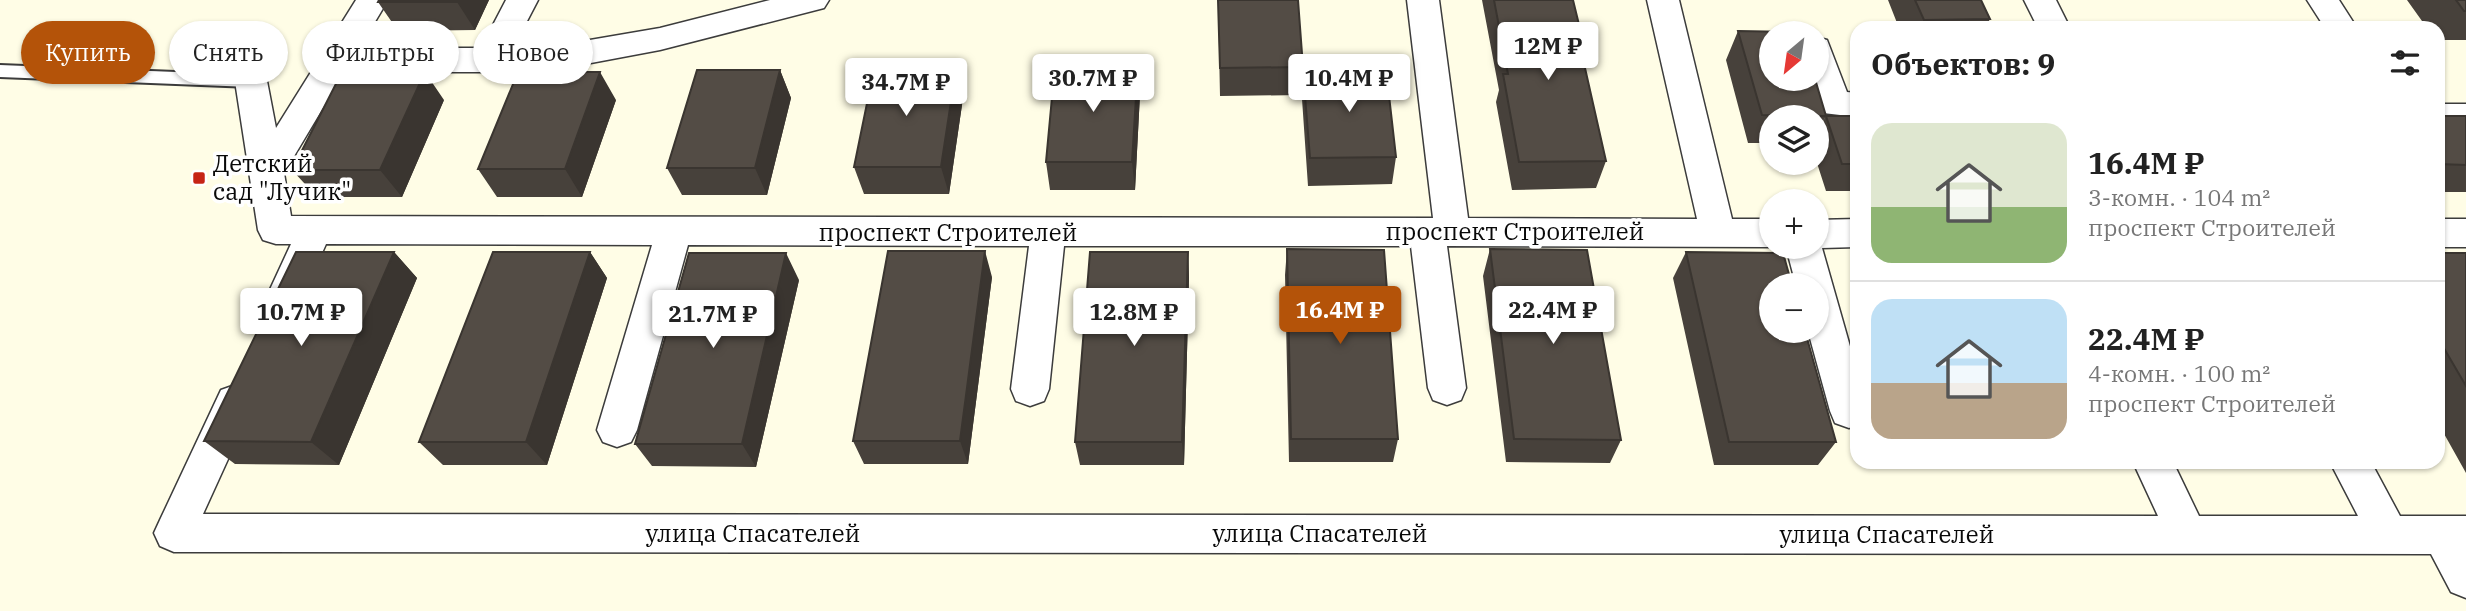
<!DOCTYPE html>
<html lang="ru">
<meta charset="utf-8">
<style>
body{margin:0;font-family:"IBM Plex Serif",serif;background:#f2f2f2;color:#222;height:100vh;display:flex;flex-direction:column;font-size:26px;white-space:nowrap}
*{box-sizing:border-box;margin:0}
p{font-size:23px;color:#767676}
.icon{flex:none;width:38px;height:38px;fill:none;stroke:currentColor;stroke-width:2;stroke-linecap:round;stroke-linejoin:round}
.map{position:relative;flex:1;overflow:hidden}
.details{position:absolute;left:1850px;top:21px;width:595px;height:448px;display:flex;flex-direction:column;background:#fff;border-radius:21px;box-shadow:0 2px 5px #0004}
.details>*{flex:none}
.guide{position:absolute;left:21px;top:21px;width:665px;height:63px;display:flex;gap:14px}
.needle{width:46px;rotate:209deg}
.controls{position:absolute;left:1759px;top:21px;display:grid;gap:14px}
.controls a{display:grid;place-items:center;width:70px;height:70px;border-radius:50%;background:#fff;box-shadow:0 2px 5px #0004;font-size:35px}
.price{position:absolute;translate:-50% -60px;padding:0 16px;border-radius:7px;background:#fff;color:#222;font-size:23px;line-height:46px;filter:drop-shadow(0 2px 4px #0008)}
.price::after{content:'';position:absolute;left:50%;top:42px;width:21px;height:16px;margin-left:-10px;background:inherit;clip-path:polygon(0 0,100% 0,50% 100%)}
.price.current{background:#b45309;color:#fff}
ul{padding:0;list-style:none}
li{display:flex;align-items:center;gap:21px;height:175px;padding:0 21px}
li+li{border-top:2px solid #e0e0e0}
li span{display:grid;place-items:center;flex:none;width:196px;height:140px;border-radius:21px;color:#555}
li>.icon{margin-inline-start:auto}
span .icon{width:84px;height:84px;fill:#fffc;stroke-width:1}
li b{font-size:30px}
h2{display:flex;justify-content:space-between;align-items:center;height:84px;padding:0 21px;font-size:30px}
.pill{padding:0 24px;border-radius:32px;background:#fff;box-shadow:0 2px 5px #0004;font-size:24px;line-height:63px}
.pill.current{background:#b45309;color:#fff}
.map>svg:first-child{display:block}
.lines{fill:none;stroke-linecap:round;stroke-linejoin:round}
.lane-casing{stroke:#3c3c3c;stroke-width:4}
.street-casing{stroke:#3c3c3c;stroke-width:3}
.lane{fill:#fff;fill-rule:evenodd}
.street{fill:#fff;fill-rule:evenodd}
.wall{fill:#47413b}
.shaded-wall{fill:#3a3530}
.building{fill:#534c45;stroke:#3a3530;stroke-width:2}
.poi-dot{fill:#c62415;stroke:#fff;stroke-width:2.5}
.labels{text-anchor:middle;stroke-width:7;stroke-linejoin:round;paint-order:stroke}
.poi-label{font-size:24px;fill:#090909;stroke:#fff;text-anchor:start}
.street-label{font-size:24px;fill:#090909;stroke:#fff}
</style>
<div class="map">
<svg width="2466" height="611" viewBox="0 0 2466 611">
<rect width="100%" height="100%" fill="#fffde6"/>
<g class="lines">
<!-- lane casing -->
<g class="lane-casing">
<path id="lane" d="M0,65l251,10 9,6 -9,6 -251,-10z"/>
</g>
<!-- street casing -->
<g class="street-casing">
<path id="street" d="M356,0h32l-37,62 47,-14h83l25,-48h32l-25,48h30l117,-20 110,-28h59l-5,8 -164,42 -117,22h-145l-65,19 -49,82 7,43 1142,2 -26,-218h32l29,218 229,1 -50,-219h32l53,219h39l1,28 -325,-1 19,142 -5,12 -14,5 -14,-5 -5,-12 -17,-142h-347l-15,143 -5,12 -14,5 -14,-5 -5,-12 18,-143 -341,-1 -51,185 -6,12 -14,5 -14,-5 -6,-12 55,-185 -326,-1 -28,63 -13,4 -13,-4 -5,-11 24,-52h-15l-13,-4 -5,-10 -23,-149 4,-8 12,-4 12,4 4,8 9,47z
M2024,0h32l14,28h-32z
M2307,0h32l18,28h-32z
M1816,37l11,3 20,52 10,1v24l-34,-4 -13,-34h6z
M2438,104h28v24h-28z
M1857,219v28l-35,1 35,123v54l-8,3 -14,-5 -5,-12 -22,-80h8v-46h-20l-10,-38h30v-27z
M2438,219h28v28h-28z
M235,385l14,5 5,12 -51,112 1955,2 -25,-54h40l26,54h159l-28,-54h41l29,54h66v82l-15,-6 -20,-38 -2257,-2 -14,-6 -6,-13 6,-13 61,-130z"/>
</g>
<!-- lane -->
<use href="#lane" class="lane"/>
<!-- street -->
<use href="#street" class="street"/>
</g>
<!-- wall -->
<path class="wall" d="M379,0h110l-14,30 -77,1 -20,-29z
M1218,0l85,67 -2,28 -81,1z
M1482,0h91l9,37 -2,8 26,116 -10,27 -84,2 -16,-88 3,-12z
M1888,0h93l9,19 -5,9h-86z
M2407,0h59v40h-28v-12h-11z
M1738,31l88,85 -10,17v-16h-45v26h-23l-22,-83z
M780,70l11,28 -24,97h-85l-15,-27z
M1303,71l93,86 -4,27 -84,2 -6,-87z
M1140,94l-5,96h-85l-4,-28z
M963,98l-14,96h-85l-10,-27z
M444,100l-42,97h-85l-25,-27z
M616,100l-34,97h-85l-19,-28z
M1826,116h31v75h-31l-10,-31v-26z
M2438,116h28v76h-28z
M1287,249l111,190 -5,23h-104l-4,-187z
M1490,249l131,191 -11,23 -104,-1 -23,-186z
M394,252l23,26 -78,187 -104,-1 -31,-23z
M590,252l17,26 -60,187h-104l-24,-23z
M1188,252l1,26 -5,187h-104l-5,-23z
M1686,252l150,190 -18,23h-104l-41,-187z
M2438,253h28v220l-28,-50z
M992,277l-24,187h-104l-11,-23z
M799,280l-43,187 -104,-1 -17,-22z
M1934,462h106l-2,2 -104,-1z"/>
<!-- shaded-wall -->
<path class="shaded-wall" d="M457,0h32l-14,30 -18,-28z
M1138,65l2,29 -5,96 -3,-28z
M956,69l7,29 -14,96 -8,-27z
M780,70l11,28 -24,97 -12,-27z
M425,72l19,28 -42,97 -22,-27z
M600,72l16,28 -34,97 -17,-28z
M985,251l7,26 -24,187 -8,-23z
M394,252l23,26 -78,187 -28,-23z
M590,252l17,26 -60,187 -21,-23z
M1188,252l1,26 -5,187 -2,-23z
M786,253l13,27 -43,187 -14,-23z"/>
<!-- building -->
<path class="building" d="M379,0h78v2h-79z
M1218,0h80l5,67 -83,1z
M1494,0h79l9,37h-4l28,124 -87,1 -16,-88h5z
M1915,0h66l9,19 -66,1z
M2456,0h10v11h-2z
M1738,31l62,1v1h-29v46h44l11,37 -64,-1z
M1055,65h83l-6,97h-86z
M874,69h82l-15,98h-87z
M1386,69l10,88 -86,1 -7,-87z
M697,70h83l-25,98h-88z
M342,72h83l-45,98h-88z
M518,72h82l-35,97h-87z
M1826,116h31v48h-15z
M2438,116h28v49l-28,-1z
M1287,249l97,1 14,189h-107z
M1490,249l97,1 34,190 -107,-1z
M888,251h97l-25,190h-107z
M296,252h98l-83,190 -107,-1z
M493,252h97l-64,190h-107z
M1090,252h98l-6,190h-107z
M1686,252l97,1 9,32h-21v46h34l31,111h-107z
M689,253h97l-44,191h-107z
M2438,253h28v133l-28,-48z"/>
<!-- markers -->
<rect class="poi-dot" x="192" y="171" width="14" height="14" rx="3.5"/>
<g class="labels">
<!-- poi labels -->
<g class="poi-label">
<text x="213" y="172">Детский<tspan x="213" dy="28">сад "Лучик"</tspan></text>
</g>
<!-- street labels -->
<g class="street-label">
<text x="1515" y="240">проспект Строителей</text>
<text x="948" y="241">проспект Строителей</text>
<text x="753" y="542">улица Спасателей</text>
<text x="1320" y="542">улица Спасателей</text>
<text x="1887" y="543">улица Спасателей</text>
</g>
</g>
</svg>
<div class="controls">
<a><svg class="needle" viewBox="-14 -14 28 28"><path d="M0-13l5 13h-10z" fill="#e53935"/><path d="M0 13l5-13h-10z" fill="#767676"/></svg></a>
<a><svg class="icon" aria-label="layers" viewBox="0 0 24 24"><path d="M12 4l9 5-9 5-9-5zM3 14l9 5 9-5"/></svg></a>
<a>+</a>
<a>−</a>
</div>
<b class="price" style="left:1548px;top:82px">12M ₽</b>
<b class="price" style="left:1093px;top:114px">30.7M ₽</b>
<b class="price" style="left:1349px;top:114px">10.4M ₽</b>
<b class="price" style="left:906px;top:118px">34.7M ₽</b>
<b class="price current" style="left:1340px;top:346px">16.4M ₽</b>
<b class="price" style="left:1553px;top:346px">22.4M ₽</b>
<b class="price" style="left:301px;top:348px">10.7M ₽</b>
<b class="price" style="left:1134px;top:348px">12.8M ₽</b>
<b class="price" style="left:713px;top:350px">21.7M ₽</b>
<div class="guide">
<a class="pill current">Купить</a>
<a class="pill">Снять</a>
<a class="pill">Фильтры</a>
<a class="pill">Новое</a>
</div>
<section class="details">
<h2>Объектов: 9<svg class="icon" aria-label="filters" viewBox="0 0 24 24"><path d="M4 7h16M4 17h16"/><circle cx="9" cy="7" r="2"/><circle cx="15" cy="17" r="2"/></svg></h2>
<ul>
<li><span style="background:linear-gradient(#dfe7d0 60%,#8fb573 0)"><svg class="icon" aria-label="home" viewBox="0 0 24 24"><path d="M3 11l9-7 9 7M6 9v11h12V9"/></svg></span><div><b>16.4M ₽</b><p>3-комн. · 104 m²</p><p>проспект Строителей</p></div></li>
<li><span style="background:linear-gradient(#bfe0f5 60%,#b9a48a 0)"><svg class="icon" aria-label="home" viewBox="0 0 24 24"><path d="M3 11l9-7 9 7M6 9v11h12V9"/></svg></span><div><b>22.4M ₽</b><p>4-комн. · 100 m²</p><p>проспект Строителей</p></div></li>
</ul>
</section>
</div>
